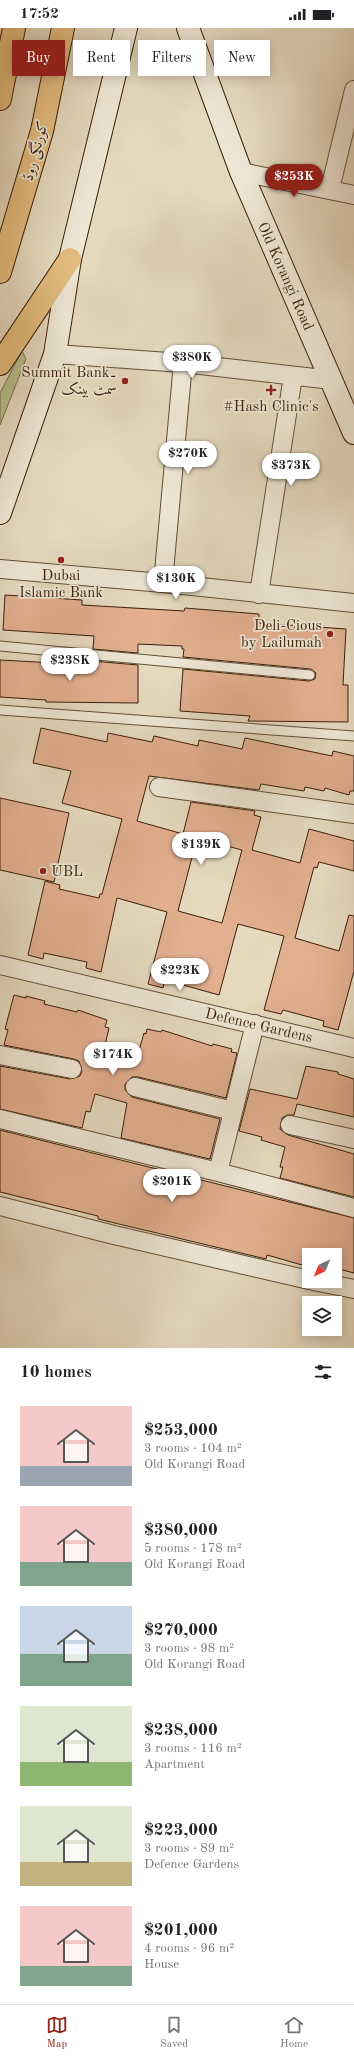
<!DOCTYPE html>
<meta charset="utf-8">
<style>
body{margin:0;font-family:"Old Standard TT",Amiri,serif;background:#f6f6f6;color:#202124;height:100vh;display:flex;flex-direction:column;font-size:15px;white-space:nowrap}
*{box-sizing:border-box;margin:0}
p{font-size:13px;color:#757577}
.icon{flex:none;width:22px;height:22px;fill:none;stroke:currentColor;stroke-width:2;stroke-linecap:round;stroke-linejoin:round}
.map{position:relative;height:1320px;overflow:hidden}
.panel{display:flex;flex-direction:column;background:#fff;flex:1}
.panel>*{flex:none}
.top-card{position:absolute;left:12px;top:12px;width:330px;height:36px;display:flex;gap:8px}
.needle{width:26px;rotate:224deg}
.controls{position:absolute;left:302px;top:1220px;display:grid;gap:8px}
.controls a{display:grid;place-items:center;width:40px;height:40px;border-radius:0px;background:#fff;box-shadow:0 2px 10px #0003;font-size:20px}
.price{position:absolute;translate:-50% -34px;padding:0 9px;border-radius:14px;background:#fff;color:#222;font-size:13px;line-height:26px;filter:drop-shadow(0 1px 2px #0008)}
.price::after{content:'';position:absolute;left:50%;top:24px;width:12px;height:9px;margin-left:-6px;background:inherit;clip-path:polygon(0 0,100% 0,50% 100%)}
.price.current{background:#8f2418;color:#fff}
ul{padding:0;list-style:none}
li{display:flex;align-items:center;gap:12px;height:100px;padding:0 20px}
li span{display:grid;place-items:center;flex:none;width:112px;height:80px;border-radius:0px;color:#555}
li>.icon{margin-inline-start:auto}
span .icon{width:48px;height:48px;fill:#fffc;stroke-width:1}
li b{font-size:17px}
h2{display:flex;justify-content:space-between;align-items:center;height:48px;padding:0 20px;font-size:17px}
.pill{padding:0 14px;border-radius:0px;background:#fff;box-shadow:0 2px 10px #0003;font-size:14px;line-height:36px}
.pill.current{background:#8f2418;color:#fff}
.status{display:flex;justify-content:space-between;align-items:center;height:28px;padding:0 20px;background:#fff;direction:ltr}
.status svg{height:11px;fill:currentColor}
.tab-bar{display:flex;justify-content:space-around;align-items:center;height:56px;border-top:1px solid #e0e0e0;background:#fff;font-size:11px;color:#757577}
.tab-bar a{display:grid;justify-items:center;gap:2px}
.tab-bar .current{color:#8f2418}
.map>svg:first-child{display:block}
.green{fill:#b9be8e;stroke:#7a6e4c}
.building{fill:#e2af90;stroke:#3a1f09;fill-rule:evenodd}
.lines{fill:none;stroke-linecap:round;stroke-linejoin:round}
.lane-casing{stroke:#654e36;stroke-width:11}
.street-casing{stroke:#654e36;stroke-width:20}
.secondary-casing{stroke:#3a1f09;stroke-width:24}
.primary-casing{stroke:#3a1f09;stroke-width:24}
.lane{stroke:#eee6d5;stroke-width:9}
.street{stroke:#eee6d5;stroke-width:18}
.secondary{stroke:#eee6d5;stroke-width:22}
.primary{stroke:#e2bc7f;stroke-width:22}
.poi-dot{fill:#8f2418;stroke:#eee6d5;stroke-width:1.5}
.labels{text-anchor:middle;stroke-width:3.5;stroke-linejoin:round;paint-order:stroke}
.street-label{font-size:15px;fill:#3a1f09;stroke:#eee6d5}
.poi-label{font-size:15px;fill:#3a1f09;stroke:#eee6d5;text-anchor:end}
</style>
<div class="status"><b>17:52</b><svg viewBox="0 0 49 12"><path d="M0 12V9h3v3zM5 12V6h3v6zM10 12V3h3v9zM15 12V0h3v12zM26 1h20v11H26zM47 4h2v5h-2z"/></svg></div>
<div class="map">
<svg width="354" height="1320" viewBox="0 0 354 1320">
<rect width="100%" height="100%" fill="#e5d9be"/>
<filter id="stains"><feTurbulence type="fractalNoise" baseFrequency=".005" numOctaves="4"/><feColorMatrix values="0 0 0 0 .2 0 0 0 0 .09 0 0 0 0 .02 0 0 0 .5 -.17"/></filter>
<radialGradient id="worn" r=".72"><stop offset=".6" stop-color="#630" stop-opacity="0"/><stop offset="1" stop-color="#630" stop-opacity=".3"/></radialGradient>
<!-- green -->
<path class="green" d="M22,323l4,8 -26,66v-32z"/>
<!-- building -->
<path class="building" d="M5,567l77,5v5l102,6 1,-3 74,6v9l87,6 -3,56h5v37l-100,-1 2,-5 -70,-5 3,-42 126,12 6,-2 1,-6 -5,-4 -128,-12 1,-8h-2v-3l-44,-2v9l-45,-4 1,-13 -91,-6z
M0,632l92,5v-4l46,4v38l-92,-1v-2l-46,-3z
M41,700l66,14 1,-9 44,9 2,-6 44,10 1,-6 43,9 3,-11 87,18 1,-5 21,5v35h-4l-1,4 -24,-7 -1,3 -19,-4 -1,4 -43,-7 -2,6 -110,-14 -12,45 46,13 8,-32 64,9 -1,4 7,2 -9,33 48,13 9,-34 45,12v30l-35,-9 -2,6 -3,-1 -19,71 44,13 10,-36 5,1v55l-16,59 -15,-4 1,-5 -41,-11 -2,4 -17,-4 20,-74 -46,-12 -19,71 -54,-15 -2,8 -15,-4 19,-72 -50,-14 -16,74 -15,-4 1,-6 -43,-9 -1,6 -15,-4 17,-74 15,4 -1,4 40,9 1,-4h2l20,-75 -60,-16 9,-32 -38,-8zM197,810l45,12 -20,73 -44,-12z
M0,770l69,15 -15,69 -54,-12z
M14,967l12,3v-2l19,5 -1,3 33,8 1,-2 29,10 -2,7 4,1 -4,17 33,9 6,-21 2,1 1,-5 14,3 1,-2 50,16 1,-2 19,5 -1,3 6,1 -11,45 -88,-21h-6l-7,7v6l7,7 88,22 -10,40 -89,-21 6,-35 -32,-9 -5,18 -4,-1 -4,17 -82,-19v-43l70,13 10,-3 2,-5 -3,-10 -5,-2 -70,-14 4,-15 -3,-1z
M306,1038l32,6v2l16,5v38l-57,-13 -3,11h-7l-5,3 -2,11 8,6 66,19v43l-74,-19 3,-11h-3l5,-20 -24,-7 1,-3 -23,-6 11,-42 47,10z
M0,1102l354,88v55l-19,-5v-13h-26v12l-42,-12 -1,4 -168,-40v-3l-98,-24z"/>
<g class="lines">
<!-- lane casing -->
<g class="lane-casing">
<path id="lane" d="M0,618l310,29
M0,682l354,26"/>
</g>
<!-- street casing -->
<g class="street-casing">
<path id="street" d="M241,144l113,23
M330,161l24,-99
M55,326l128,9 149,17
M0,541l163,14 191,20
M163,555l20,-220
M259,566l34,-218
M159,759l195,27
M0,937l354,83
M0,1027l72,14
M135,1059l98,24
M0,1091l218,53 136,36
M290,1097l64,14
M218,1144l37,-148
M0,1178l114,29 195,45
M313,1253l41,8"/>
</g>
<!-- secondary casing -->
<g class="secondary-casing">
<path id="secondary" d="M188,0l53,144 113,261
M0,485l55,-159 15,-95 56,-231"/>
</g>
<!-- primary casing -->
<g class="primary-casing">
<path id="primary" d="M0,71l14,-71
M0,244l42,-141 21,-103
M0,336l70,-105"/>
</g>
<!-- lane -->
<use href="#lane" class="lane"/>
<!-- street -->
<use href="#street" class="street"/>
<!-- secondary -->
<use href="#secondary" class="secondary"/>
<!-- primary -->
<use href="#primary" class="primary"/>
</g>
<!-- markers -->
<g class="poi-dot">
<circle cx="125" cy="353" r="4"/>
<path d="M269 356h4v4h4v4h-4v4h-4v-4h-4v-4h4z"/>
<circle cx="61" cy="532" r="4"/>
<circle cx="330" cy="606" r="4"/>
<circle cx="43" cy="843" r="4"/>
</g>
<g class="labels">
<!-- street labels -->
<g class="street-label">
<text transform="translate(35 123) rotate(-75)" y="5">کورنگی روڈ</text>
<text transform="translate(286 248) rotate(66)" y="5">Old Korangi Road</text>
<text transform="translate(259 997) rotate(13)" y="5">Defence Gardens</text>
</g>
<!-- poi labels -->
<g class="poi-label">
<text x="117" y="349">Summit Bank۔<tspan x="117" dy="17">سمٹ بینک</tspan></text>
<text x="271" y="383" text-anchor="middle">#Hash Clinic's</text>
<text x="61" y="552" text-anchor="middle">Dubai<tspan x="61" dy="17">Islamic Bank</tspan></text>
<text x="322" y="602">Deli-Cious<tspan x="322" dy="17">by Lailumah</tspan></text>
<text x="51" y="848" text-anchor="start">UBL</text>
</g>
</g>
<rect width="100%" height="100%" filter="url(#stains)"/>
<rect width="100%" height="100%" fill="url(#worn)"/>
</svg>
<div class="controls">
<a><svg class="needle" viewBox="-14 -14 28 28"><path d="M0-13l5 13h-10z" fill="#e53935"/><path d="M0 13l5-13h-10z" fill="#757577"/></svg></a>
<a><svg class="icon" aria-label="layers" viewBox="0 0 24 24"><path d="M12 4l9 5-9 5-9-5zM3 14l9 5 9-5"/></svg></a>
</div>
<b class="price current" style="left:294px;top:170px">$253K</b>
<b class="price" style="left:192px;top:351px">$380K</b>
<b class="price" style="left:188px;top:447px">$270K</b>
<b class="price" style="left:291px;top:459px">$373K</b>
<b class="price" style="left:176px;top:572px">$130K</b>
<b class="price" style="left:70px;top:654px">$238K</b>
<b class="price" style="left:201px;top:838px">$139K</b>
<b class="price" style="left:180px;top:964px">$223K</b>
<b class="price" style="left:113px;top:1048px">$174K</b>
<b class="price" style="left:172px;top:1175px">$201K</b>
<div class="top-card">
<a class="pill current">Buy</a>
<a class="pill">Rent</a>
<a class="pill">Filters</a>
<a class="pill">New</a>
</div>
</div>
<section class="panel">
<h2>10 homes<svg class="icon" aria-label="filters" viewBox="0 0 24 24"><path d="M4 7h16M4 17h16"/><circle cx="9" cy="7" r="2"/><circle cx="15" cy="17" r="2"/></svg></h2>
<ul>
<li><span style="background:linear-gradient(#f6c9c9 75%,#9aa5b1 0)"><svg class="icon" aria-label="home" viewBox="0 0 24 24"><path d="M3 11l9-7 9 7M6 9v11h12V9"/></svg></span><div><b>$253,000</b><p>3 rooms · 104 m²</p><p>Old Korangi Road</p></div></li>
<li><span style="background:linear-gradient(#f6c9c9 70%,#7fa58c 0)"><svg class="icon" aria-label="home" viewBox="0 0 24 24"><path d="M3 11l9-7 9 7M6 9v11h12V9"/></svg></span><div><b>$380,000</b><p>5 rooms · 178 m²</p><p>Old Korangi Road</p></div></li>
<li><span style="background:linear-gradient(#c9d6e8 60%,#7fa58c 0)"><svg class="icon" aria-label="home" viewBox="0 0 24 24"><path d="M3 11l9-7 9 7M6 9v11h12V9"/></svg></span><div><b>$270,000</b><p>3 rooms · 98 m²</p><p>Old Korangi Road</p></div></li>
<li><span style="background:linear-gradient(#dfe7d0 70%,#8fb573 0)"><svg class="icon" aria-label="home" viewBox="0 0 24 24"><path d="M3 11l9-7 9 7M6 9v11h12V9"/></svg></span><div><b>$238,000</b><p>3 rooms · 116 m²</p><p>Apartment</p></div></li>
<li><span style="background:linear-gradient(#dfe7d0 70%,#c2b280 0)"><svg class="icon" aria-label="home" viewBox="0 0 24 24"><path d="M3 11l9-7 9 7M6 9v11h12V9"/></svg></span><div><b>$223,000</b><p>3 rooms · 89 m²</p><p>Defence Gardens</p></div></li>
<li><span style="background:linear-gradient(#f6c9c9 75%,#7fa58c 0)"><svg class="icon" aria-label="home" viewBox="0 0 24 24"><path d="M3 11l9-7 9 7M6 9v11h12V9"/></svg></span><div><b>$201,000</b><p>4 rooms · 96 m²</p><p>House</p></div></li>
</ul>
</section>
<nav class="tab-bar">
<a class="current"><svg class="icon" aria-label="map" viewBox="0 0 24 24"><path d="M3 6l6-2 6 2 6-2v14l-6 2-6-2-6 2zM9 4v14M15 6v14"/></svg>Map</a>
<a><svg class="icon" aria-label="saved" viewBox="0 0 24 24"><path d="M7 4h10v16l-5-4-5 4z"/></svg>Saved</a>
<a><svg class="icon" aria-label="home" viewBox="0 0 24 24"><path d="M3 11l9-7 9 7M6 9v11h12V9"/></svg>Home</a>
</nav>
